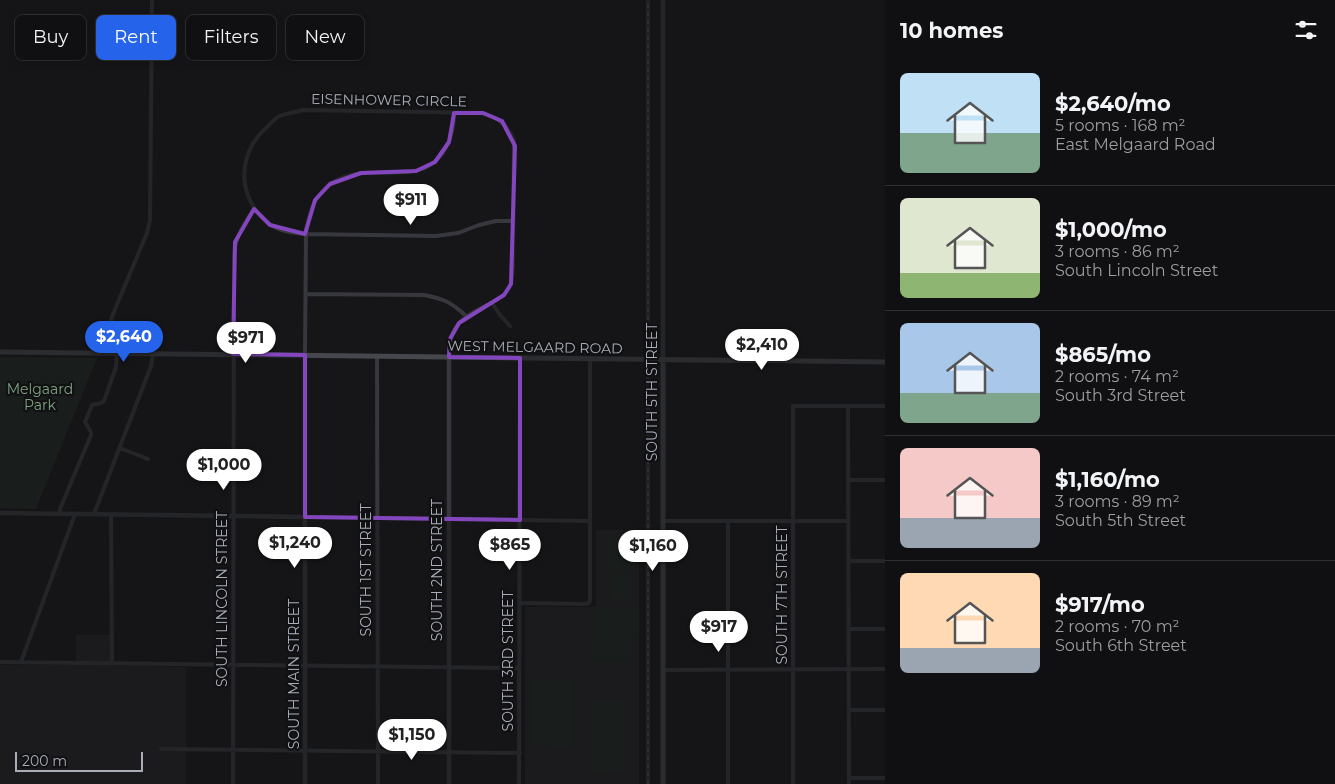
<!DOCTYPE html>
<meta charset="utf-8">
<style>
body{margin:0;font-family:Montserrat,sans-serif;background:#19191b;color:#f1f3f6;height:100vh;display:flex;flex-direction:column;font-size:19px;white-space:nowrap}
*{box-sizing:border-box;margin:0}
p{font-size:16px;color:#9c9d9f}
.icon{flex:none;width:28px;height:28px;fill:none;stroke:currentColor;stroke-width:2;stroke-linecap:round;stroke-linejoin:round}
.map{position:relative;flex:1;overflow:hidden}
.details{display:flex;flex-direction:column;background:#101012;width:450px}
.details>*{flex:none}
.top-card{position:absolute;left:15px;top:15px;width:475px;height:45px;display:flex;gap:10px}
.scale{position:absolute;left:15px;bottom:12px;width:128px;box-sizing:border-box;padding-left:5px;border:2px solid #a8adb8;border-top:0;font-size:14px;line-height:18px;white-space:nowrap;color:#a8adb8;-webkit-text-stroke:4px #111113;paint-order:stroke}
.price{position:absolute;translate:-50% -42px;padding:0 11px;border-radius:18px;background:#fff;color:#222;font-size:16px;line-height:32px;filter:drop-shadow(0 1px 2px #0008)}
.price::after{content:'';position:absolute;left:50%;top:30px;width:15px;height:11px;margin-left:-8px;background:inherit;clip-path:polygon(0 0,100% 0,50% 100%)}
.price.selected{background:#2563eb;color:#fff}
ul{padding:0;list-style:none}
li{display:flex;align-items:center;gap:15px;height:125px;padding:0 15px}
li+li{border-top:1px solid #303032}
li span{display:grid;place-items:center;flex:none;width:140px;height:100px;border-radius:8px;color:#555}
li>.icon{margin-inline-start:auto}
span .icon{width:60px;height:60px;fill:#fffc;stroke-width:1}
li b{font-size:21px}
h2{display:flex;justify-content:space-between;align-items:center;height:60px;padding:0 15px;font-size:21px}
.tag{padding:0 18px;border-radius:8px;background:#101012;box-shadow:0 2px 8px #0003,0 0 0 1px #303032;font-size:18px;line-height:45px}
.tag.selected{background:#2563eb;color:#fff}
main{display:flex;flex:1;min-height:0}
.map>svg:first-child{display:block}
.built{fill:#222225}
.green{fill:#1e261f}
.lines{fill:none;stroke-linecap:round;stroke-linejoin:round}
.minor{stroke:#37383d;stroke-width:4}
.tertiary{stroke:#37383d;stroke-width:4.5}
.secondary{stroke:#45474d;stroke-width:5}
.rail-casing{stroke:#4a4c52;stroke-width:3}
.rail{stroke:#111113;stroke-width:1;stroke-dasharray:4;stroke-linecap:butt}
.marked{fill:none;stroke:#8446be;stroke-width:4;stroke-linejoin:round}
.labels{text-anchor:middle;stroke-width:4.5;stroke-linejoin:round;paint-order:stroke}
.street-label{font-size:14px;fill:#a8adb8;stroke:#111113}
.park-label{font-size:14px;fill:#7fa381;stroke:#111113}
</style>
<main>
<div class="map">
<svg width="885" height="784" viewBox="0 0 885 784">
<rect width="100%" height="100%" fill="#161618"/>
<!-- built -->
<path class="built" d="M596,530h43v254h-114v-177h71z
M76,635h34v31l76,1v117h-186v-119h76z"/>
<!-- green -->
<path class="green" d="M0,357l97,1 -61,151 -36,-1z
M608,536h28v34h-28z
M611,572h21v27h-21z
M596,607h43v31h-7v25l-41,-1v-21h5z
M530,679l44,1v66l-3,3 -41,-4z
M592,701h32v71l-32,1z"/>
<g class="lines">
<!-- minor -->
<path class="minor" d="M454,113c0,14 -2,24 -9,36 -18,32 -53,21 -83,24 -36,4 -53,26 -56,61l130,2 22,-3 21,-8 17,-4h18
M306,294l118,1c20,4 27,7 42,21
M492,303l8,12 10,11
M101,353l12,-39 34,-81 3,-13 2,-220
M305,355l1,-121c-12,-1 -26,-2 -36,-10 -33,-24 -34,-69 -4,-96 4,-4 9,-10 14,-12 7,-3 16,-4 23,-6l180,3c16,5 24,11 31,27l-1,127c-1,10 -1,21 -9,28 -5,4 -12,8 -17,10 -25,13 -39,21 -38,52
M377,356l1,428
M848,406l1,378
M120,448l28,11
M848,480h36
M60,514v-5l31,-74v-3l-6,-10 7,-17 9,-2 3,-2 12,-34 1,-14
M94,514l57,-148 2,-13
M111,515l1,148
M305,517l284,4
M662,521h186
M728,521v263
M848,561h36
M520,603l64,1 5,-1 1,-3v-241
M848,629h37
M0,662l519,6
M21,662l54,-148
M663,670l222,-1
M849,710h36
M161,749l359,4
M849,778h36
M233,784l1,-530c2,-18 9,-30 20,-45
M519,784l1,-426
M793,784v-378h91"/>
<!-- tertiary -->
<path class="tertiary" d="M663,360v-360
M0,513l305,4
M305,784v-429
M449,784v-427"/>
<!-- secondary -->
<path class="secondary" d="M0,352l885,10
M663,784v-424"/>
<!-- rail casing -->
<g class="rail-casing">
<path id="rail" d="M648,0v784"/>
</g>
<!-- rail -->
<use href="#rail" class="rail"/>
</g>
<!-- marked area -->
<path d="M0 0H885V784H0ZM454,113h29l19,8 13,25 -4,138 -7,11 -45,28 -9,16 -1,18 71,1v162l-215,-3v-162l-72,-1 2,-112 19,-33 16,16 35,9 10,-34 15,-16 31,-11 55,-2 19,-9 14,-20z" fill="#161618" fill-opacity=".55" fill-rule="evenodd"/>
<path class="marked" d="M454,113h29l19,8 13,25 -4,138 -7,11 -45,28 -9,16 -1,18 71,1v162l-215,-3v-162l-72,-1 2,-112 19,-33 16,16 35,9 10,-34 15,-16 31,-11 55,-2 19,-9 14,-20z"/>
<g class="labels">
<!-- street labels -->
<g class="street-label">
<text transform="translate(389 100) rotate(1)" y="5">EISENHOWER CIRCLE</text>
<text transform="translate(535 347) rotate(1)" y="5">WEST MELGAARD ROAD</text>
<text transform="translate(652 392) rotate(-90)" y="5">SOUTH 5TH STREET</text>
<text transform="translate(366 570) rotate(-90)" y="5">SOUTH 1ST STREET</text>
<text transform="translate(437 570) rotate(-90)" y="5">SOUTH 2ND STREET</text>
<text transform="translate(782 595) rotate(-90)" y="5">SOUTH 7TH STREET</text>
<text transform="translate(222 599) rotate(-90)" y="5">SOUTH LINCOLN STREET</text>
<text transform="translate(508 661) rotate(-90)" y="5">SOUTH 3RD STREET</text>
<text transform="translate(294 674) rotate(-90)" y="5">SOUTH MAIN STREET</text>
</g>
<!-- park labels -->
<g class="park-label">
<text x="40" y="394">Melgaard<tspan x="40" dy="16">Park</tspan></text>
</g>
</g>
</svg>
<div class="scale">200 m</div>
<b class="price" style="left:411px;top:226px">$911</b>
<b class="price selected" style="left:124px;top:363px">$2,640</b>
<b class="price" style="left:246px;top:364px">$971</b>
<b class="price" style="left:762px;top:371px">$2,410</b>
<b class="price" style="left:224px;top:491px">$1,000</b>
<b class="price" style="left:295px;top:569px">$1,240</b>
<b class="price" style="left:510px;top:571px">$865</b>
<b class="price" style="left:653px;top:572px">$1,160</b>
<b class="price" style="left:719px;top:653px">$917</b>
<b class="price" style="left:412px;top:761px">$1,150</b>
<div class="top-card">
<a class="tag">Buy</a>
<a class="tag selected">Rent</a>
<a class="tag">Filters</a>
<a class="tag">New</a>
</div>
</div>
<section class="details">
<h2>10 homes<svg class="icon" aria-label="filters" viewBox="0 0 24 24"><path d="M4 7h16M4 17h16"/><circle cx="9" cy="7" r="2"/><circle cx="15" cy="17" r="2"/></svg></h2>
<ul>
<li><span style="background:linear-gradient(#bfe0f5 60%,#7fa58c 0)"><svg class="icon" aria-label="home" viewBox="0 0 24 24"><path d="M3 11l9-7 9 7M6 9v11h12V9"/></svg></span><div><b>$2,640/mo</b><p>5 rooms · 168 m²</p><p>East Melgaard Road</p></div></li>
<li><span style="background:linear-gradient(#dfe7d0 75%,#8fb573 0)"><svg class="icon" aria-label="home" viewBox="0 0 24 24"><path d="M3 11l9-7 9 7M6 9v11h12V9"/></svg></span><div><b>$1,000/mo</b><p>3 rooms · 86 m²</p><p>South Lincoln Street</p></div></li>
<li><span style="background:linear-gradient(#a9c7e8 70%,#7fa58c 0)"><svg class="icon" aria-label="home" viewBox="0 0 24 24"><path d="M3 11l9-7 9 7M6 9v11h12V9"/></svg></span><div><b>$865/mo</b><p>2 rooms · 74 m²</p><p>South 3rd Street</p></div></li>
<li><span style="background:linear-gradient(#f6c9c9 70%,#9aa5b1 0)"><svg class="icon" aria-label="home" viewBox="0 0 24 24"><path d="M3 11l9-7 9 7M6 9v11h12V9"/></svg></span><div><b>$1,160/mo</b><p>3 rooms · 89 m²</p><p>South 5th Street</p></div></li>
<li><span style="background:linear-gradient(#ffd9b3 75%,#9aa5b1 0)"><svg class="icon" aria-label="home" viewBox="0 0 24 24"><path d="M3 11l9-7 9 7M6 9v11h12V9"/></svg></span><div><b>$917/mo</b><p>2 rooms · 70 m²</p><p>South 6th Street</p></div></li>
</ul>
</section>
</main>
